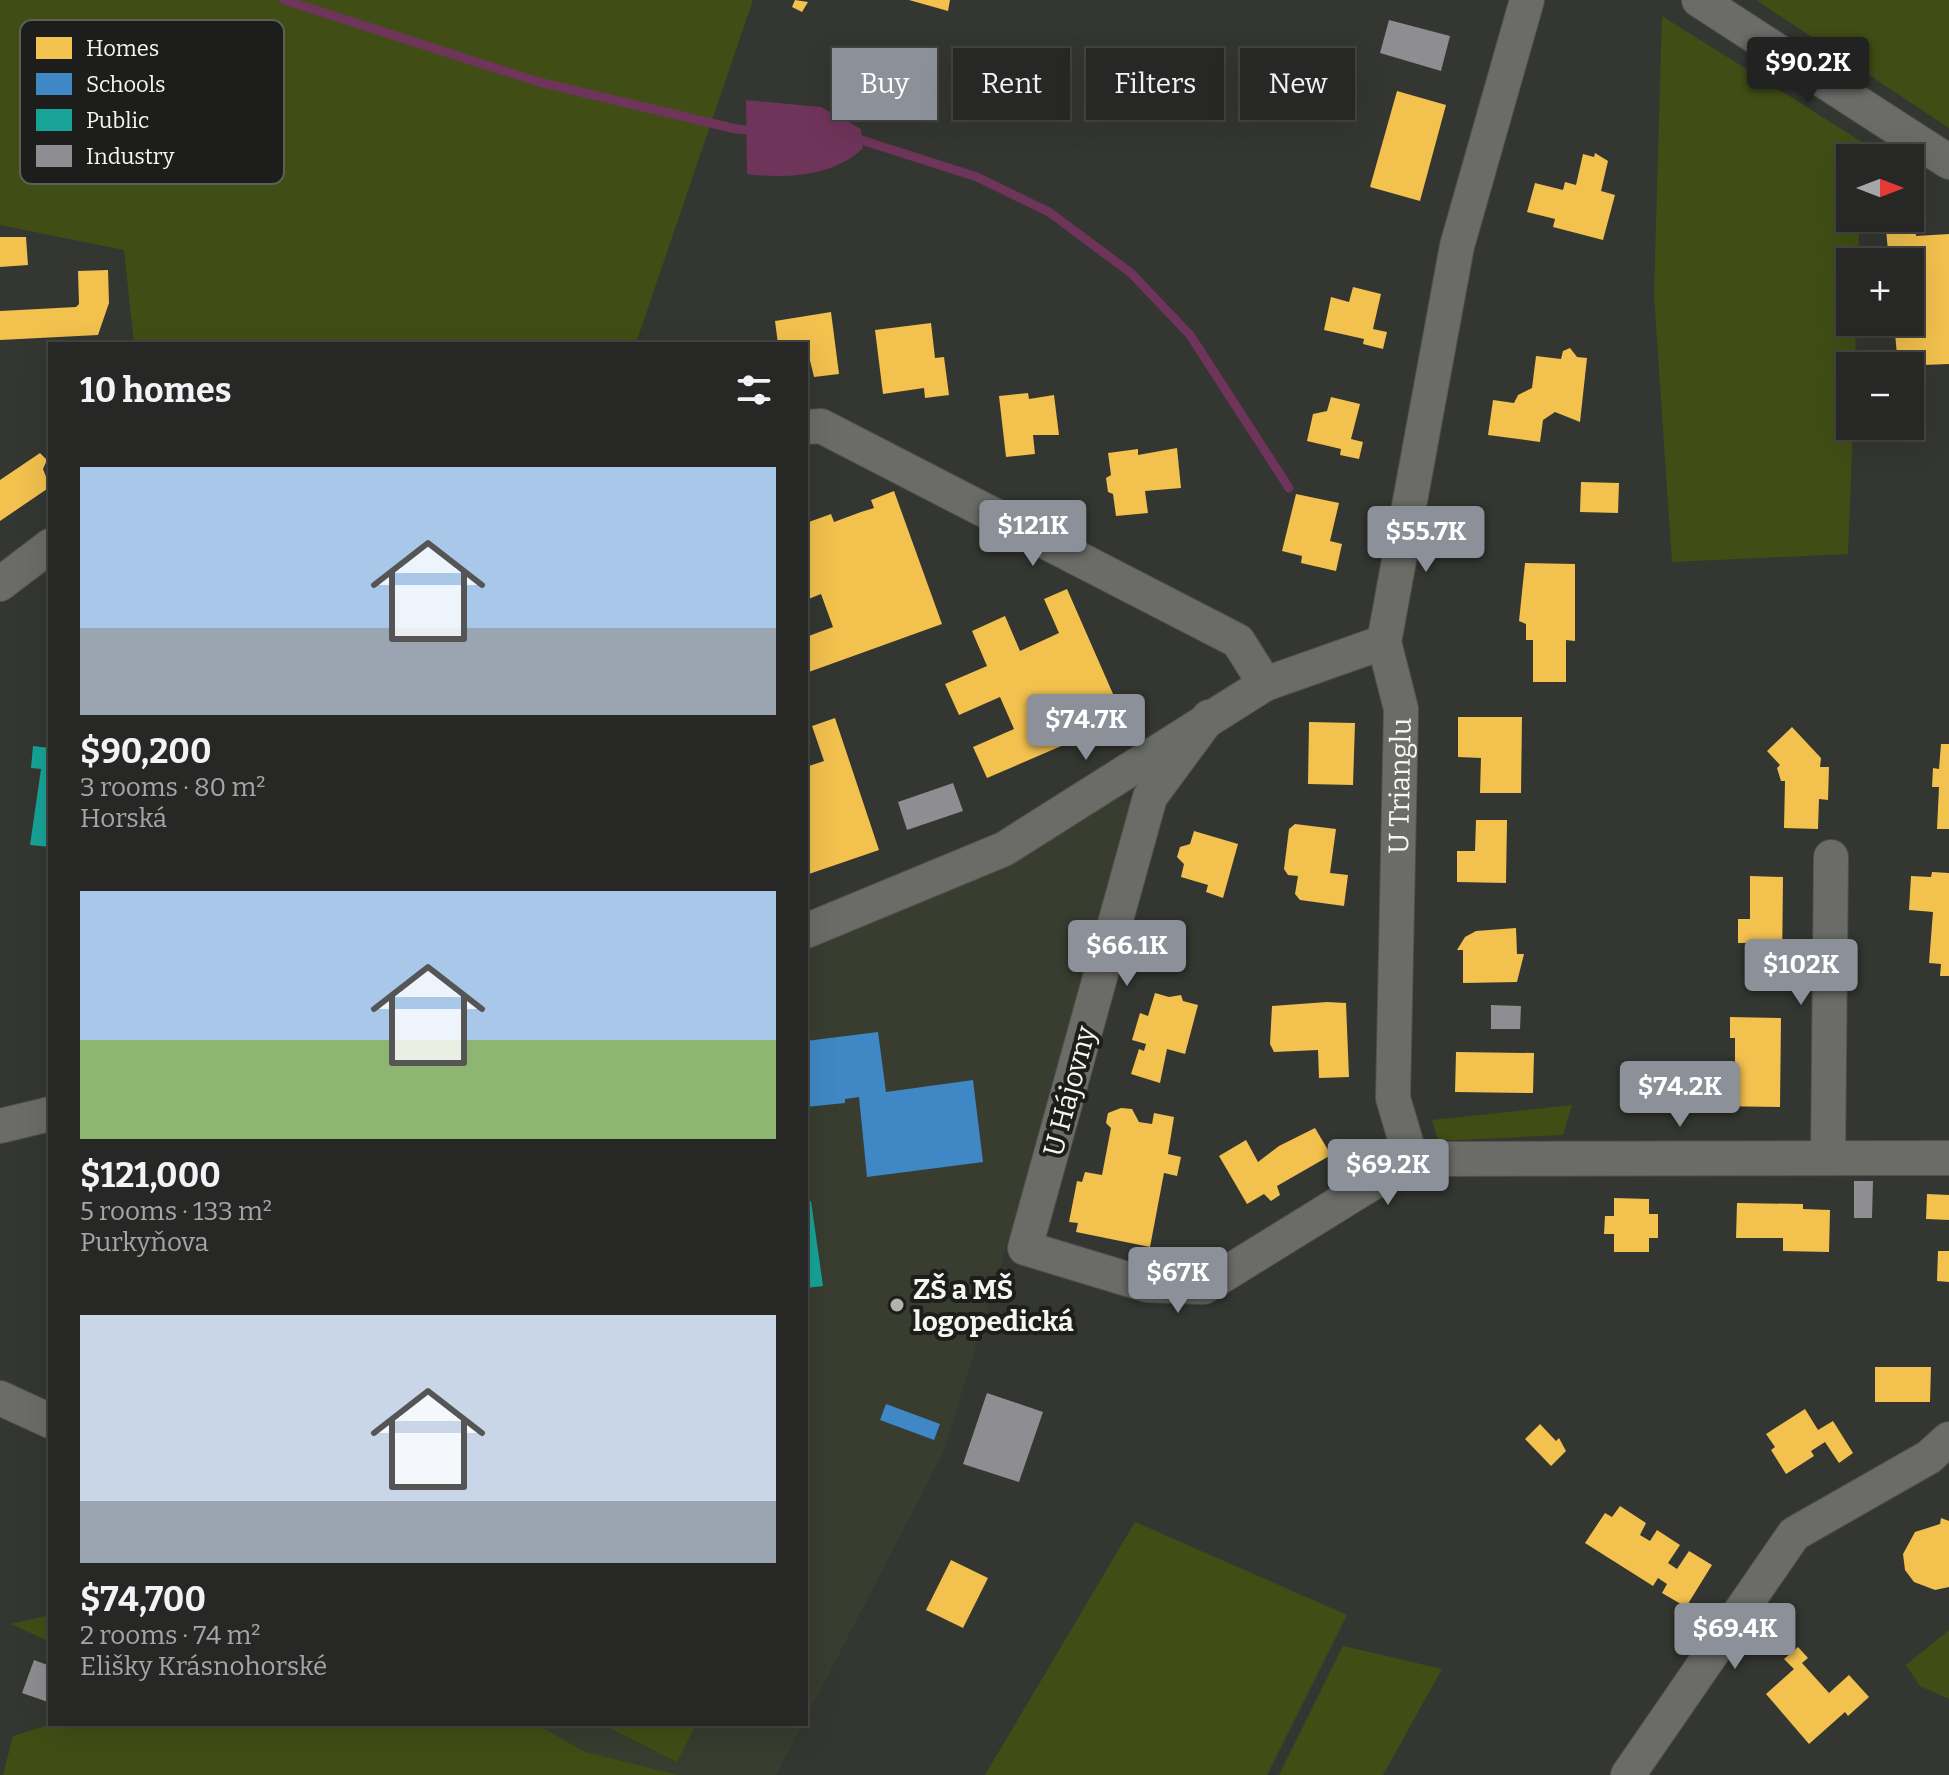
<!DOCTYPE html>
<meta charset="utf-8">
<style>
body{margin:0;font-family:Bitter,serif;background:#333432;color:#f1f3f6;height:100vh;display:flex;flex-direction:column;font-size:30px;white-space:nowrap}
*{box-sizing:border-box;margin:0}
p{font-size:26px;color:#a4a6a7}
.icon{flex:none;width:44px;height:44px;fill:none;stroke:currentColor;stroke-width:2;stroke-linecap:round;stroke-linejoin:round}
.map{position:relative;flex:1;overflow:hidden}
.drawer{position:absolute;left:48px;top:342px;width:760px;height:1384px;display:flex;flex-direction:column;background:#272825;border-radius:0px;box-shadow:0 8px 32px #0002,0 0 0 2px #434442}
.drawer>*{flex:none}
.top-card{position:absolute;left:832px;top:48px;width:760px;height:72px;display:flex;gap:16px}
.needle{width:52px;rotate:90deg}
.controls{position:absolute;left:1836px;top:144px;display:grid;gap:16px}
.controls a{display:grid;place-items:center;width:88px;height:88px;border-radius:0px;background:#272825;box-shadow:0 8px 32px #0002,0 0 0 2px #434442;font-size:40px}
.price{position:absolute;translate:-50% -68px;padding:0 18px;border-radius:8px;background:#8c9099;color:#fff;font-size:26px;line-height:52px;filter:drop-shadow(0 2px 4px #0008)}
.price::after{content:'';position:absolute;left:50%;top:48px;width:24px;height:18px;margin-left:-12px;background:inherit;clip-path:polygon(0 0,100% 0,50% 100%)}
.price.selected{background:#222;color:#fff}
ul{padding:0;list-style:none}
li{display:grid;align-content:center;gap:16px;height:424px;padding:0 32px}
li span{display:grid;place-items:center;height:248px;border-radius:0px;color:#555}
li>.icon{margin-inline-start:auto}
span .icon{width:144px;height:144px;fill:#fffc;stroke-width:1}
li b{font-size:34px}
h2{display:flex;justify-content:space-between;align-items:center;height:96px;padding:0 32px;font-size:34px}
.chip{padding:0 28px;border-radius:0px;background:#272825;box-shadow:0 8px 32px #0002,0 0 0 2px #434442;font-size:28px;line-height:72px}
.chip.selected{background:#8c9099;color:#fff}
.map>svg:first-child{display:block}
.built{fill:#383d30}
.green{fill:#404e15}
.water{fill:#6f345a}
.homes{fill:#f2c14e}
.schools{fill:#3f88c5}
.public{fill:#17a398}
.industry{fill:#8d8d92}
.lines{fill:none;stroke-linecap:round;stroke-linejoin:round}
.stream{stroke:#6f345a;stroke-width:9}
.minor-casing{stroke:#50514d;stroke-width:36}
.minor{stroke:#6b6c68;stroke-width:34}
.poi-dot{fill:#b1b3ad;stroke:#1d1e1b;stroke-width:3}
.labels{text-anchor:middle;stroke-width:8;stroke-linejoin:round;paint-order:stroke}
.street-label{font-size:28px;fill:#f4f6f0;stroke:#1d1e1b}
.poi-label{font-size:28px;font-weight:bold;fill:#f4f6f0;stroke:#1d1e1b;text-anchor:start}
.key{fill:#1d1e1b;stroke:#5e5f5b;stroke-width:2}
.key-label{font-size:22px;fill:#f4f6f0}
</style>
<div class="map">
<svg width="1949" height="1775" viewBox="0 0 1949 1775">
<rect width="100%" height="100%" fill="#343631"/>
<!-- built -->
<path class="built" d="M1112,795l19,7 -98,357 -89,292 -138,267v-769l187,-80z
M536,1724h267l-27,51h-97l-94,-23z"/>
<!-- green -->
<path class="green" d="M0,0h753l-117,343 -502,1 -10,-94 -124,-25z
M1756,0h193v128z
M1662,16l200,126 -1,16h-11v60h10l-2,44h-8v60h6l-1,44h-5l3,60 -5,128 -176,8 -18,-267z
M1572,1105l-9,30 -125,6 -6,-21z
M1135,1522l212,93 -80,160h-282z
M50,1615v27l-39,-18z
M1949,1630v69l-29,-13 -14,-21z
M1343,1646l99,23 -59,106h-104z
M51,1724h485l49,28 94,23h-676l10,-39z
M602,1724h94l-19,38z"/>
<!-- water -->
<path class="water" d="M746,100l75,7 40,22 2,19c-28,28 -78,31 -116,26z"/>
<!-- homes -->
<path class="homes" d="M795,0l13,2 -6,10 -10,-5z
M909,0h41l-2,11z
M1397,91l49,14 -26,96 -50,-14z
M1595,153l13,8 -7,30 14,4 -12,45 -50,-13 2,-8 -28,-7 8,-29 28,7 2,-8 11,3 7,-31 11,3z
M1910,201h4l2,35 33,-2v130l-51,2 -4,-44h16v-60h-21l-4,-44h25z
M0,237h26l2,28 -28,2z
M108,270l1,33 -11,32 -98,5v-29l76,-4 3,-3 -1,-33z
M1353,287l28,7 -8,35 14,3 -4,17 -20,-5 1,-5 -40,-9 7,-33 18,5z
M831,312l8,62 -25,3 -8,-33h-28l-3,-23z
M931,323l4,35 9,-1 5,38 -24,3 -1,-10 -41,6 -8,-64z
M1570,348l7,9 10,1 -7,64 -25,-10 -12,8 -3,22 -52,-7 5,-35 21,3 4,-8 14,-7 4,-32 25,3 2,-8z
M1028,393l1,6 25,-4 5,40h-26l2,19 -29,3 -7,-61z
M1331,397l29,7 -9,35 12,3 -4,17 -19,-4 1,-6 -34,-8 6,-27 14,-3z
M1177,448l4,40 -36,3 3,22 -32,3 -3,-22 -5,-2 -2,-14 5,-3 -3,-22 30,-4v6z
M40,453l7,7 -4,9 7,18 -50,34v-41z
M1581,482l38,1 -1,30 -38,-1z
M894,491l48,133 -136,49v-36l27,-10 -12,-33 -15,6v-77l25,-9 3,8 27,-10 13,-4 -3,-8z
M1296,494l43,9 -9,38 12,3 -6,27 -35,-8 1,-7 -20,-5z
M1525,563l50,1v77l-9,-1v42h-33v-42h-7v-16l-7,-3z
M1067,589l57,130 -137,59 -14,-31 41,-18 -14,-32 -41,18 -14,-31 42,-18 -15,-35 33,-15 15,35 39,-18 -15,-34z
M1458,717h64l-1,76h-41l1,-35 -23,-1z
M835,718l44,132 -73,25v-108l18,-6 -12,-35z
M1309,722l46,1 -2,62 -45,-1z
M1792,727l29,31 -1,9h9l-1,33 -9,-1 -1,30 -34,-1 1,-47h-4l-4,-13 3,-3 -13,-14z
M1941,744h8v85h-12l2,-42h-7l1,-19 6,1z
M1476,820h31l-1,63 -49,-1v-31h18z
M1295,824l41,5 -6,44 18,2 -4,31 -44,-6 -5,-6 3,-18 -10,-1 -4,-6 5,-40z
M1194,831l44,13 -15,54 -17,-6 2,-7 -27,-8 3,-13 -7,-7 3,-10 10,-3z
M1932,872l17,1v103h-9l1,-12 -12,-1 4,-51 -24,-2 2,-34 20,1z
M1750,876l33,1 -1,92h-28l1,-26h-17v-24h12z
M1516,928l1,26h7l-7,28 -54,1v-33h-6l8,-13 11,-6z
M1155,993l14,4 12,-2 2,6 15,4 -13,49 -18,-5 -7,34 -29,-9 8,-25 5,2 2,-7 -14,-4 8,-27 8,3z
M1327,1002l19,1 3,74 -30,1 -1,-28 -44,2 -4,-8 2,-38z
M1730,1017l51,1 -1,89 -66,-1 1,-38h20v-30h-5z
M1456,1052l78,1 -1,40 -78,-1z
M1657,1067l49,1v33l-49,-1z
M1121,1108l11,1 7,13 13,2 2,-11 20,4 -6,37 13,3 -4,19 -13,-3 -14,74 -74,-15 2,-9 -9,-1 8,-41 5,1 3,-10 17,3 9,-47 -5,-5 2,-10z
M1315,1128l16,27 -54,31 3,9 -9,6 -7,-7 -17,10 -28,-48 27,-16 12,22 21,-16z
M1927,1194l22,1v25l-23,-1z
M1614,1198l35,1v15h9v24h-9v14h-35v-18h-10l1,-18h9z
M1737,1203l66,1v5l27,1 -1,42 -46,-1v-13h-47z
M1938,1251h11v31l-12,-1z
M1875,1367h56l-1,35h-55z
M1805,1409l13,21 15,-9 20,32 -14,10 -14,-21 -14,9 3,5 -28,18 -15,-24 4,-3 -9,-13z
M1540,1424l16,17 3,-3 7,13 -15,15 -26,-27z
M1620,1506l26,17 -6,12 10,6 7,-11 23,15 -12,18 9,6 12,-18 23,14 -26,42 -24,-14 5,-9 -9,-6 -5,8 -68,-43 20,-30 7,4z
M1941,1518l8,3v66l-14,3 -21,-8 -9,-12 -2,-16 12,-22 25,-8z
M951,1560l37,18 -25,50 -37,-18z
M1798,1647l10,11 -6,5 27,30 20,-18 20,22 -21,19 -3,-4 -36,32 -43,-50 28,-25 -10,-10z"/>
<!-- schools -->
<path class="schools" d="M878,1032l8,60 87,-12 10,82 -116,15 -8,-80 -14,2v4l-39,4v-66z
M886,1404l54,20 -6,16 -54,-20z"/>
<!-- public -->
<path class="public" d="M33,746l17,2v99l-20,-2 11,-76 -10,-1z
M811,1201l12,85 -17,2v-86z"/>
<!-- industry -->
<path class="industry" d="M1389,20l61,16 -9,35 -61,-18z
M953,783l10,28 -56,19 -9,-28z
M1491,1005l30,1 -1,23h-29z
M1854,1181h19l-1,37h-18z
M987,1393l56,19 -24,70 -56,-18z
M34,1660l16,6 -2,36 -26,-9z"/>
<g class="lines">
<!-- stream -->
<path class="stream" d="M284,0l255,82 197,47 22,2
M852,137l125,40 72,35 82,61 59,62 99,153"/>
<!-- minor casing -->
<g class="minor-casing">
<g id="minor">
<path d="M1699,0l250,162"/>
<path d="M806,427l15,-1 417,215 27,43"/>
<path d="M0,584l50,-38"/>
<path d="M1209,717l-59,80 -125,451 122,37 57,2 207,-128"/>
<path d="M806,931l198,-82 261,-165 119,-42"/>
<path d="M0,1126l50,-12"/>
<path d="M1828,1158l3,-301"/>
<path id="s1" d="M1411,1159l-18,-61 8,-389 -17,-67 73,-396 70,-246"/>
<path d="M1411,1159l538,-1"/>
<path d="M0,1398l50,23"/>
<path d="M1628,1775l166,-241 135,-77 20,-18"/>
</g>
</g>
<!-- minor -->
<use href="#minor" class="minor"/>
</g>
<!-- markers -->
<circle class="poi-dot" cx="897" cy="1305" r="8"/>
<g class="labels">
<!-- street labels -->
<g class="street-label">
<text dy="10" stroke="none"><textPath href="#s1" startOffset="376">U Trianglu</textPath></text>
<text transform="translate(1069 1091) rotate(-75)" y="10">U Hájovny</text>
</g>
<!-- poi labels -->
<g class="poi-label">
<text x="913" y="1299">ZŠ a MŠ<tspan x="913" dy="32">logopedická</tspan></text>
</g>
</g>
<!-- legend -->
<rect x="20" y="20" width="264" height="164" rx="12" class="key"/>
<rect x="36" y="37" width="36" height="22" fill="#f2c14e"/>
<rect x="36" y="73" width="36" height="22" fill="#3f88c5"/>
<rect x="36" y="109" width="36" height="22" fill="#17a398"/>
<rect x="36" y="145" width="36" height="22" fill="#8d8d92"/>
<g class="key-label">
<text x="86" y="56">Homes</text>
<text x="86" y="92">Schools</text>
<text x="86" y="128">Public</text>
<text x="86" y="164">Industry</text>
</g>
</svg>
<div class="controls">
<a><svg class="needle" viewBox="-14 -14 28 28"><path d="M0-13l5 13h-10z" fill="#e53935"/><path d="M0 13l5-13h-10z" fill="#a4a6a7"/></svg></a>
<a>+</a>
<a>−</a>
</div>
<b class="price selected" style="left:1808px;top:105px">$90.2K</b>
<b class="price" style="left:1033px;top:568px">$121K</b>
<b class="price" style="left:1426px;top:574px">$55.7K</b>
<b class="price" style="left:1086px;top:762px">$74.7K</b>
<b class="price" style="left:1127px;top:988px">$66.1K</b>
<b class="price" style="left:1801px;top:1007px">$102K</b>
<b class="price" style="left:1680px;top:1129px">$74.2K</b>
<b class="price" style="left:1388px;top:1207px">$69.2K</b>
<b class="price" style="left:1178px;top:1315px">$67K</b>
<b class="price" style="left:1735px;top:1671px">$69.4K</b>
<div class="top-card">
<a class="chip selected">Buy</a>
<a class="chip">Rent</a>
<a class="chip">Filters</a>
<a class="chip">New</a>
</div>
<section class="drawer">
<h2>10 homes<svg class="icon" aria-label="filters" viewBox="0 0 24 24"><path d="M4 7h16M4 17h16"/><circle cx="9" cy="7" r="2"/><circle cx="15" cy="17" r="2"/></svg></h2>
<ul>
<li><span style="background:linear-gradient(#a9c7e8 65%,#9aa5b1 0)"><svg class="icon" aria-label="home" viewBox="0 0 24 24"><path d="M3 11l9-7 9 7M6 9v11h12V9"/></svg></span><div><b>$90,200</b><p>3 rooms · 80 m²</p><p>Horská</p></div></li>
<li><span style="background:linear-gradient(#a9c7e8 60%,#8fb573 0)"><svg class="icon" aria-label="home" viewBox="0 0 24 24"><path d="M3 11l9-7 9 7M6 9v11h12V9"/></svg></span><div><b>$121,000</b><p>5 rooms · 133 m²</p><p>Purkyňova</p></div></li>
<li><span style="background:linear-gradient(#c9d6e8 75%,#9aa5b1 0)"><svg class="icon" aria-label="home" viewBox="0 0 24 24"><path d="M3 11l9-7 9 7M6 9v11h12V9"/></svg></span><div><b>$74,700</b><p>2 rooms · 74 m²</p><p>Elišky Krásnohorské</p></div></li>
</ul>
</section>
</div>
